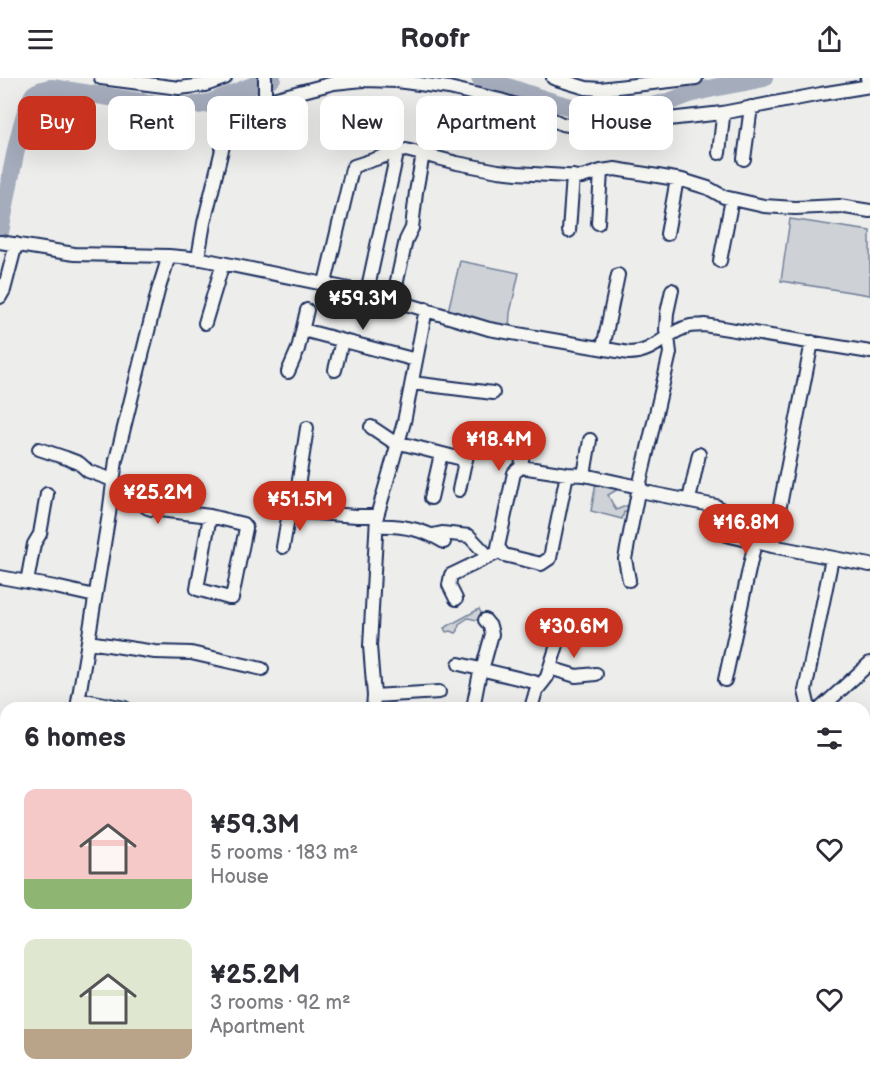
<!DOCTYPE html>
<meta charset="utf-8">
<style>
body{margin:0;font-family:"Balsamiq Sans",sans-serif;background:#f2f2f3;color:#2b2b33;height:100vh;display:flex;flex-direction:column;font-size:22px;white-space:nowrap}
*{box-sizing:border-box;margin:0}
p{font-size:20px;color:#7c7c81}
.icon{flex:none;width:33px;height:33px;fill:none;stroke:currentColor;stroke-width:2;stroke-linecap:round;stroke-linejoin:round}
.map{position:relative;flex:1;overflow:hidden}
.drawer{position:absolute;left:0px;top:624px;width:870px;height:384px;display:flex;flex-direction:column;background:#fff;border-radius:18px 18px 0 0;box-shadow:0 6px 24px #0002}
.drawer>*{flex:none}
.hud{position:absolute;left:18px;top:18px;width:834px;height:54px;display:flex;gap:12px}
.price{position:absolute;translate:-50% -51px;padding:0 14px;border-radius:21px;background:#c8321e;color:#fff;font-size:20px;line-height:39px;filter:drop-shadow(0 2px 3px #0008)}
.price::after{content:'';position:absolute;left:50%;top:36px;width:18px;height:14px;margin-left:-9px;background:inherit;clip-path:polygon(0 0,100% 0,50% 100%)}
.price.on{background:#222;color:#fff}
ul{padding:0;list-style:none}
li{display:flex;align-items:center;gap:18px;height:150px;padding:0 24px}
li span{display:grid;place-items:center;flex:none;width:168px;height:120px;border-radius:12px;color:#555}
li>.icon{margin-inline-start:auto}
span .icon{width:72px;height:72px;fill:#fffc;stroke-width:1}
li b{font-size:26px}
h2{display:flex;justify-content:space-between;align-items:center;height:72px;padding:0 24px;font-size:26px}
.tag{padding:0 21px;border-radius:12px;background:#fff;box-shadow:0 6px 24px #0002;font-size:21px;line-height:54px}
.tag.on{background:#c8321e;color:#fff}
header{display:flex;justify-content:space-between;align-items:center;height:78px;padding:0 24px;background:#fff;font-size:27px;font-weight:700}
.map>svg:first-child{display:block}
.green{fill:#ced2d7;stroke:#74809a;stroke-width:1.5}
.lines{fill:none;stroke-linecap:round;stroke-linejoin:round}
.river{stroke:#a5acbc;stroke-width:18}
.minor-casing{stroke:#1b2f5e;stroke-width:16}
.major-casing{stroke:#1b2f5e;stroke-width:21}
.minor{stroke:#f6f6f2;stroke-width:12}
.major{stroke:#f6f6f2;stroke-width:16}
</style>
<header><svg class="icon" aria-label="menu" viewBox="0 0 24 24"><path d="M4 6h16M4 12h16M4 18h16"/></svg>Roofr<svg class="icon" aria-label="share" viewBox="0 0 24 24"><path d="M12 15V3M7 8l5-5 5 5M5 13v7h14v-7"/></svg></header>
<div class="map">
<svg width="870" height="1008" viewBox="0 0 870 1008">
<rect width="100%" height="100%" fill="#edeeec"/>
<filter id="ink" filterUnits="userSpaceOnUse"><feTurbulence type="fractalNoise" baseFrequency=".0167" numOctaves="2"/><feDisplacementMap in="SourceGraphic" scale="12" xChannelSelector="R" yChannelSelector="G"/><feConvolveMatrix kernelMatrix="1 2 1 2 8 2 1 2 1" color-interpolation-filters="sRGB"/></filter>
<g filter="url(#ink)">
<!-- green -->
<path class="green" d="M790,141l80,12v64l-89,-14z
M460,183l59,12 -9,40 -1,16 -61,-18z
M596,405l24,5 -12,7 8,15 15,-6 -2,9 -5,-1 -2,7 -31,-8z
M479,531l6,11 -3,1 -14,-3 -9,6 -1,7 -2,2 -5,-2 -5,1 -2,-4z"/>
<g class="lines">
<!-- river -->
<path class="river" d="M480,0c35,10 69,26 105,32 22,3 65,-2 86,-9 9,-3 17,-7 26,-9 22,-6 45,-9 67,-14
M0,154c5,-23 21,-125 34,-138 5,-4 11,-5 18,-6l109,17h36l12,-2 63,-25"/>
<!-- minor casing -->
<g class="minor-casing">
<path id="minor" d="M101,0l78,10 26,-3 20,-7
M553,0l33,10 14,1 96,-11
M265,23l69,-18 29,-3 34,1 52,7 51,12 32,10 30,14 21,3h14l125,-14 99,-19 49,-8
M719,75l4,-36 -1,-4
M395,78l2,-4 9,-2 51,13 41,8 19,2 65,4 19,-6 14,-2 67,11 26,8 16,9 40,9 31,2 44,-2 31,5
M744,81l7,-52
M598,145l3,-52
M569,153l4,-55
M667,156l10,-55
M0,164l74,12 95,2 33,3 171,35 116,35 140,24c26,0 38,-22 61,-27 4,-1 10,0 14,-1l166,27
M198,180l6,-35 26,-106c6,-7 25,-13 35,-16v-23
M720,183l12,-62
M325,205l27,-114 2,-3 34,-11h4l4,3 -29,134
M0,219l4,-7 12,-46
M393,221l13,-59 6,-12 4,-36 7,-38
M205,245l18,-60
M303,252l113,30
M812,264l-40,204 98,19
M603,270l15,-73
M335,292l7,-29
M288,294l10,-23 9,-39
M412,305l81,10
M371,349l21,14 74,19
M307,350l-11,71 1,10 5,3 55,4h20
M39,371l27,9 13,5 9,8 22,8 3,4 35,25 3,1 59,7 33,8 3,4 -14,70h-3l-32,-9 13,-73
M521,389l4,-27
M567,396l-17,84 -9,6 -37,-9 -6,-8 16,-74 7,-6 46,7 17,1 55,12 6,5 71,14 8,6 5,8 -3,15 46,11
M584,397l6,-35
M459,412l5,-24 6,-21
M431,420l10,-44
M689,422l10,-46
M377,448c23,-1 46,3 67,16
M433,457l9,-2 27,3 19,20
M283,469l5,-29 9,-9
M0,499l55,10 40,9
M629,502l-4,-21 14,-72 31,-134 -2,-16 -2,-7 1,-17 5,-23
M27,504l7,-38 6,-10 7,-40
M456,521l-7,-14 2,-10 50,-24
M88,564l67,10 36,1 71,16
M459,586l75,18 6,3
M550,590l26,8 20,-2
M725,602l30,-138
M374,618l65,-4
M79,621l46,9
M77,630l32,-194 7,-54 42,-169 11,-35
M373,630l1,-12 -4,-50 7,-130 27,-94 22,-113
M473,630l6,-31 3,-7 10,-36 -2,-8 -5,-6
M531,630l5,-17 11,-14 14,-45
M809,630l-4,-17 27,-133
M821,630l49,-45
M864,697l6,2
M864,741l6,5
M0,852h6
M864,939l6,-20
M352,1002l1,6
M684,1002l21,6
M3,1008l3,-16
M114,1008l1,-6
M454,1008l1,-6
M507,1008l1,-6
M589,1008l2,-6
M852,1008l1,-6"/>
</g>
<!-- major casing -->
<g class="major-casing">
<path id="major" d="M869,0l1,1"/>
</g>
<!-- minor -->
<use href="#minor" class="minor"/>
<!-- major -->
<use href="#major" class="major"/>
</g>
</g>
</svg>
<b class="price on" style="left:363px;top:253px">¥59.3M</b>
<b class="price" style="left:499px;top:394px">¥18.4M</b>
<b class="price" style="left:158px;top:447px">¥25.2M</b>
<b class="price" style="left:300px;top:454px">¥51.5M</b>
<b class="price" style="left:746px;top:477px">¥16.8M</b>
<b class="price" style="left:574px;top:581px">¥30.6M</b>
<div class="hud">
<a class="tag on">Buy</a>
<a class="tag">Rent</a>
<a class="tag">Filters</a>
<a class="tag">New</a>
<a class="tag">Apartment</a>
<a class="tag">House</a>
</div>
<section class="drawer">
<h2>6 homes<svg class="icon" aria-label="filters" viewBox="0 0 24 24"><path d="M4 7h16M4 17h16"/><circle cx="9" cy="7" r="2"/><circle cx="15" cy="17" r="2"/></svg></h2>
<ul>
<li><span style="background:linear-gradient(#f6c9c9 75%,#8fb573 0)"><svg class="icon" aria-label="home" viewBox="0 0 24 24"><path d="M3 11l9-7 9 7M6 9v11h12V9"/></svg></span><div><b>¥59.3M</b><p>5 rooms · 183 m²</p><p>House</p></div><svg class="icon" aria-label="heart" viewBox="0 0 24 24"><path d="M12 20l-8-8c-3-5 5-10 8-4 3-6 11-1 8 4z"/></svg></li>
<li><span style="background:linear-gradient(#dfe7d0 75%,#b9a48a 0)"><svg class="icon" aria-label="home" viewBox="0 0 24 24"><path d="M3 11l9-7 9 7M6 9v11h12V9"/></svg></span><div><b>¥25.2M</b><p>3 rooms · 92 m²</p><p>Apartment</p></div><svg class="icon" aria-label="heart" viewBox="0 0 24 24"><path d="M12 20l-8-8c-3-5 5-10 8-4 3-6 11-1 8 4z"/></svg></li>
</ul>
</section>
</div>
